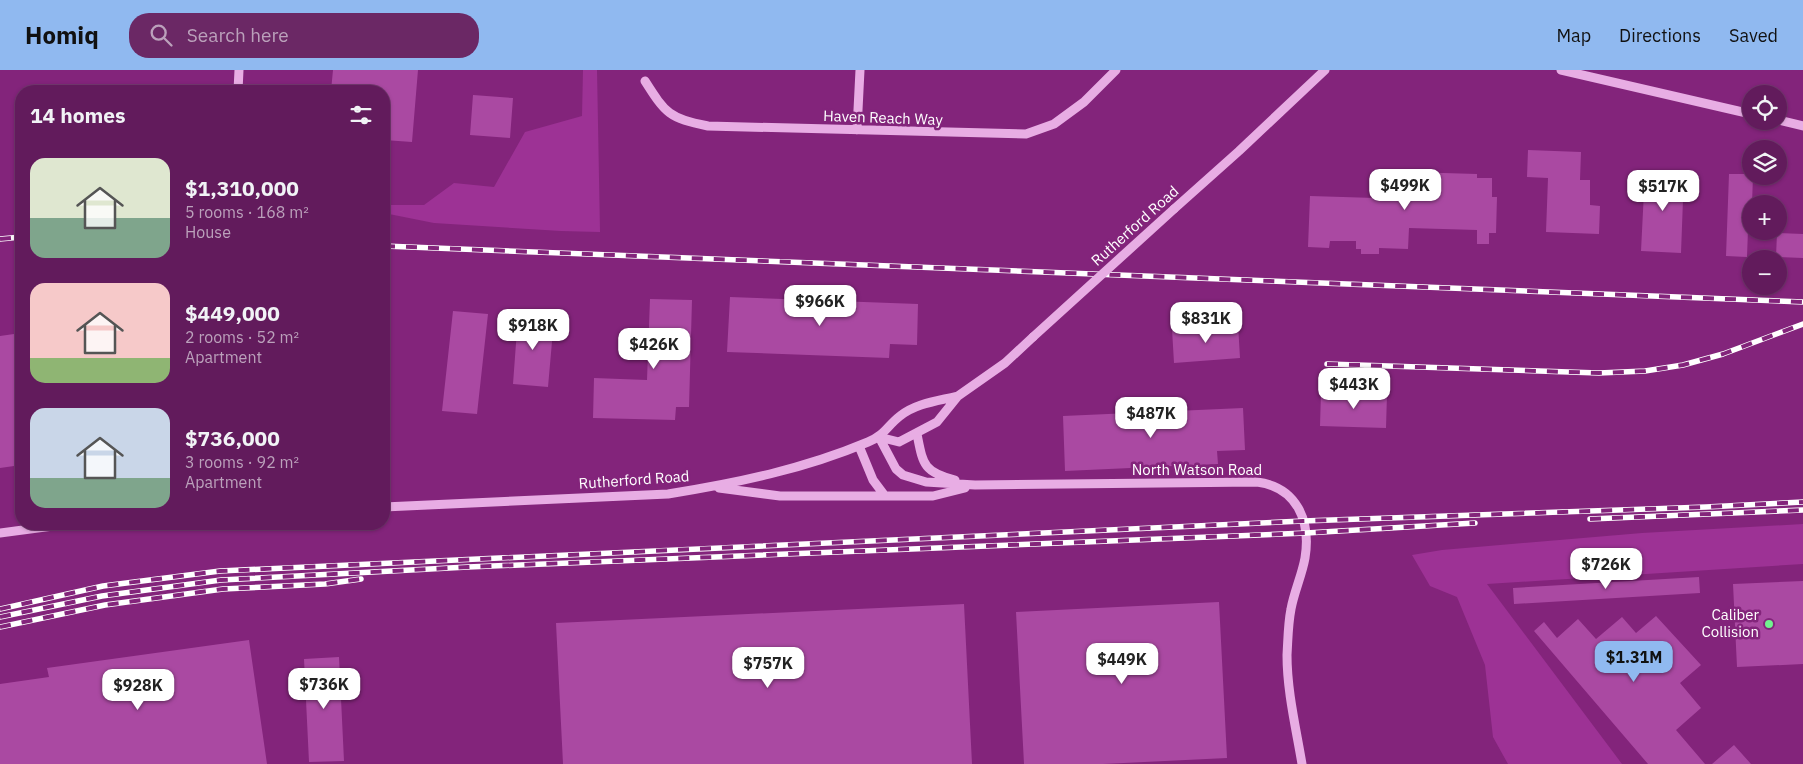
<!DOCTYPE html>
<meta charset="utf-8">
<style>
body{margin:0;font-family:"IBM Plex Sans",sans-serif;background:#6b2865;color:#f1f3f6;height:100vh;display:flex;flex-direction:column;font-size:19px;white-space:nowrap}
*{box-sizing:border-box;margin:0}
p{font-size:16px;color:#bba1bb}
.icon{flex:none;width:28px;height:28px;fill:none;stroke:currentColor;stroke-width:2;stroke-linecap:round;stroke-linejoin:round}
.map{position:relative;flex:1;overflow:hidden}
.drawer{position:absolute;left:15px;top:15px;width:375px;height:445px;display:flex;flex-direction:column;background:#621b5c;border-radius:20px;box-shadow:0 1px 4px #0004,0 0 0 1px #763972}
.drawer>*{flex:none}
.buttons{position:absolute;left:1742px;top:15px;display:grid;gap:10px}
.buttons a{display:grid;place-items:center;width:45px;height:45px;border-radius:50%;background:#621b5c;box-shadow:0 1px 4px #0004,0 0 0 1px #763972;font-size:25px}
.price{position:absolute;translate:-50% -42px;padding:0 11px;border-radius:10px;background:#fff;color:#222;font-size:16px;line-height:32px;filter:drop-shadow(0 1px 2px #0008)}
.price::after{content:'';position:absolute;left:50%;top:30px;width:15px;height:11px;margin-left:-8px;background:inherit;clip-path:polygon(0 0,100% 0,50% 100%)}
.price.on{background:#90b9f0;color:#111}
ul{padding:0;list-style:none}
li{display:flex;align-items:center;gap:15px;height:125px;padding:0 15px}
li span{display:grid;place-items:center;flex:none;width:140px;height:100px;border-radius:15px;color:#555}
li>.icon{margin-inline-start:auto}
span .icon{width:60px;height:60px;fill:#fffc;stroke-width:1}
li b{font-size:21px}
h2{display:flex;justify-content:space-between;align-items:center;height:60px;padding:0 15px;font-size:21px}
header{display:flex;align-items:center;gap:30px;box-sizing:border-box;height:70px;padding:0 25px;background:#90b9f0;color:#111}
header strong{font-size:24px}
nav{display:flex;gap:28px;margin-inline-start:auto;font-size:18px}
.search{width:350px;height:45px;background:#6b2865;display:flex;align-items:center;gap:12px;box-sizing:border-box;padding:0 18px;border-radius:20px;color:#bba1bb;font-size:19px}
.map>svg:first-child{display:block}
.green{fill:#9d3295}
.building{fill:#aa49a2}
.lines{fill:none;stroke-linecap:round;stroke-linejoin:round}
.minor{stroke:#e8ade4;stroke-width:9}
.rail-casing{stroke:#fff;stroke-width:5.5}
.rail{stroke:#83247b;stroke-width:4;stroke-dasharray:11;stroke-linecap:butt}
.minor-bridge{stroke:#e8ade4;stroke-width:9}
.poi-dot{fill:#71f28f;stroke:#83247b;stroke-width:2}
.labels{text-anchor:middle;stroke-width:5;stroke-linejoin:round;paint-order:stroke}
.street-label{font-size:15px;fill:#fff;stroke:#83247b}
.poi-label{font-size:15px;fill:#fff;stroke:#83247b;text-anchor:end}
</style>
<header>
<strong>Homiq</strong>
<div class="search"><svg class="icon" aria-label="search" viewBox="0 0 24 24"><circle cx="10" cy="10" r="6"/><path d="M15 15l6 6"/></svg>Search here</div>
<nav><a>Map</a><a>Directions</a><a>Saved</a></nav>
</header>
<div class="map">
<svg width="1803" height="694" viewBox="0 0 1803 694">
<rect width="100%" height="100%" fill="#83247b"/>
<!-- green -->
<path class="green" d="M583,0h14l3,162 -39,-1 -127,-8 -50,-10v-8h40l30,-22 40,4 31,-55 57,-16z
M1803,454v40l-316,20 135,180h-114l-15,-27 -8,-72 -28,-68 -27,-11 -18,-31 30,-5 200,-17z"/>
<!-- building -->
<path class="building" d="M333,0h85l-6,72 -28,-2v-49h-53z
M473,25l40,3 -3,40 -40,-3z
M1528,80l53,2 -1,28h10v25l10,1 -1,28 -53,-2 2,-54 -21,-1z
M1376,101l101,3v4h15v19h5l-1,36h-7v11h-12v-14l-68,-2 -1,21 -29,-1v6h-18v-5h-5v-8h-26l-1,7 -21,-1 2,-51 65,2z
M1645,101l39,2 -3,80 -40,-2z
M1729,104h22v2h2l-1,28 -3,-1 -2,54 -21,-1z
M1777,163l26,1v24l-27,-1z
M730,227l188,7 -1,41 -27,-1 -1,14 -162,-6z
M650,229l42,1 -3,107h-13l-1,13 -82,-2 1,-40 53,2z
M453,241l35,3 -11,100 -35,-3z
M518,246l36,3 -6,68 -35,-3z
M1238,254l2,34 -66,5 -2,-34z
M21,263v132l-21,3v-132z
M1321,322l66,2 -1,34 -66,-2z
M1243,338l2,42 -28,1 1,13 -153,7 -2,-55z
M1699,507l1,16 -186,11 -1,-16z
M1803,511v83l-66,3 -4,-83z
M1219,532l8,156 -124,6h-79l-8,-152z
M964,534l8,160h-409l-7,-141z
M1656,546l45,49 -21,18 21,25 -25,22 29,34h-57l-114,-133 10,-9 13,16 21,-19 18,20 26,-22 14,16z
M249,570l18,124h-267v-80l49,-7 -2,-9z
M339,587l5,104 -35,1 -5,-103z
M1734,675l17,19h-39z"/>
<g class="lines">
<!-- minor -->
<path class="minor" d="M1561,0l190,44
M645,11c21,33 24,37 63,45l318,8 28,-10 30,-22 32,-32
M238,21l1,-21
M1779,50l24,6
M857,60l3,-60
M1174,139l65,-58 86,-81
M917,364c6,30 6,38 38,46
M879,367l17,32 7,6 23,7 49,3 282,-3c40,5 54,39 48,76 -3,17 -11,34 -14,51 -3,15 -3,30 -4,46 0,36 9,73 15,109
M879,367l20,5 38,-20 21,-26 47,-33 28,-26
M859,376l14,34 12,16
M719,418l61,8h153l32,-8
M384,437l284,-13c69,-11 136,-25 200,-52 17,-7 19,-16 32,-26 16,-13 38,-15 58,-20
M0,463l68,-9"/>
<!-- rail casing -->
<g class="rail-casing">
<path id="rail" d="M0,169l21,-2
M384,176l1419,56
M1327,294l272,9 46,-2 38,-6 40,-11 80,-30
M1590,449l213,-9
M0,539l103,-23 117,-15 1083,-50 403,-14 97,-5
M0,547l102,-21 119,-16 247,-13 838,-34 169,-10
M0,557l105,-22 118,-16 102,-5 36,-5"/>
</g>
<!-- rail -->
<use href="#rail" class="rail"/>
<!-- minor-bridge -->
<path class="minor-bridge" d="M1033,267l141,-128"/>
</g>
<!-- markers -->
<circle class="poi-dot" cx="1769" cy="554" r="5"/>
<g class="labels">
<!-- street labels -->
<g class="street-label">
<text transform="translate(883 48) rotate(2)" y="5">Haven Reach Way</text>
<text transform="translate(1135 156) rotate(-42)" y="5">Rutherford Road</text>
<text x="1197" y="405">North Watson Road</text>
<text transform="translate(634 410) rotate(-4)" y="5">Rutherford Road</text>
</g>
<!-- poi labels -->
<g class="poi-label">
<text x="1759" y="550">Caliber<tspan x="1759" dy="17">Collision</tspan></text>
</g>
</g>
</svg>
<div class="buttons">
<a><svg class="icon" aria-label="locate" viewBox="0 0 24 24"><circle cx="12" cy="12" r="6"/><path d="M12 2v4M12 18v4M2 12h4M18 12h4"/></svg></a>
<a><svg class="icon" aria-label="layers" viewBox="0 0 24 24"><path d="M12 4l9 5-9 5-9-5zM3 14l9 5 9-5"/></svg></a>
<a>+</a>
<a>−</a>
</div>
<b class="price" style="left:1405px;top:141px">$499K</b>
<b class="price" style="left:1663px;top:142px">$517K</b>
<b class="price" style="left:820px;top:257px">$966K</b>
<b class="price" style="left:1206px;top:274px">$831K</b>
<b class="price" style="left:533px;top:281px">$918K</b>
<b class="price" style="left:654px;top:300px">$426K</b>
<b class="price" style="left:1354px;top:340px">$443K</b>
<b class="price" style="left:1151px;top:369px">$487K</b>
<b class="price" style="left:1606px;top:520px">$726K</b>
<b class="price on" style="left:1634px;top:613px">$1.31M</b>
<b class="price" style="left:1122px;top:615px">$449K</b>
<b class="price" style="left:768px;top:619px">$757K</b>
<b class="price" style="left:324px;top:640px">$736K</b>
<b class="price" style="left:138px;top:641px">$928K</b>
<section class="drawer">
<h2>14 homes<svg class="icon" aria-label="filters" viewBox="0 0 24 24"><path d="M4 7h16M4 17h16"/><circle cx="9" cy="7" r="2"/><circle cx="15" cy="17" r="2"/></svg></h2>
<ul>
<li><span style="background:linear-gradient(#dfe7d0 60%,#7fa58c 0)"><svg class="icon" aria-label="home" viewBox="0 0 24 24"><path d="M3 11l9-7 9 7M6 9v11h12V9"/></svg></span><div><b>$1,310,000</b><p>5 rooms · 168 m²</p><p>House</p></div></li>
<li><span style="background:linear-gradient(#f6c9c9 75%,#8fb573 0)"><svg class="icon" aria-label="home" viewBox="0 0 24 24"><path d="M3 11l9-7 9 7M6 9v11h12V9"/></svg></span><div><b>$449,000</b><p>2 rooms · 52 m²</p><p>Apartment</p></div></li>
<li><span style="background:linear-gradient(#c9d6e8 70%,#7fa58c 0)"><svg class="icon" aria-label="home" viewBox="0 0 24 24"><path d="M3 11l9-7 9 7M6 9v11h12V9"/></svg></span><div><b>$736,000</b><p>3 rooms · 92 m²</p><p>Apartment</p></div></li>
</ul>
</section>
</div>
